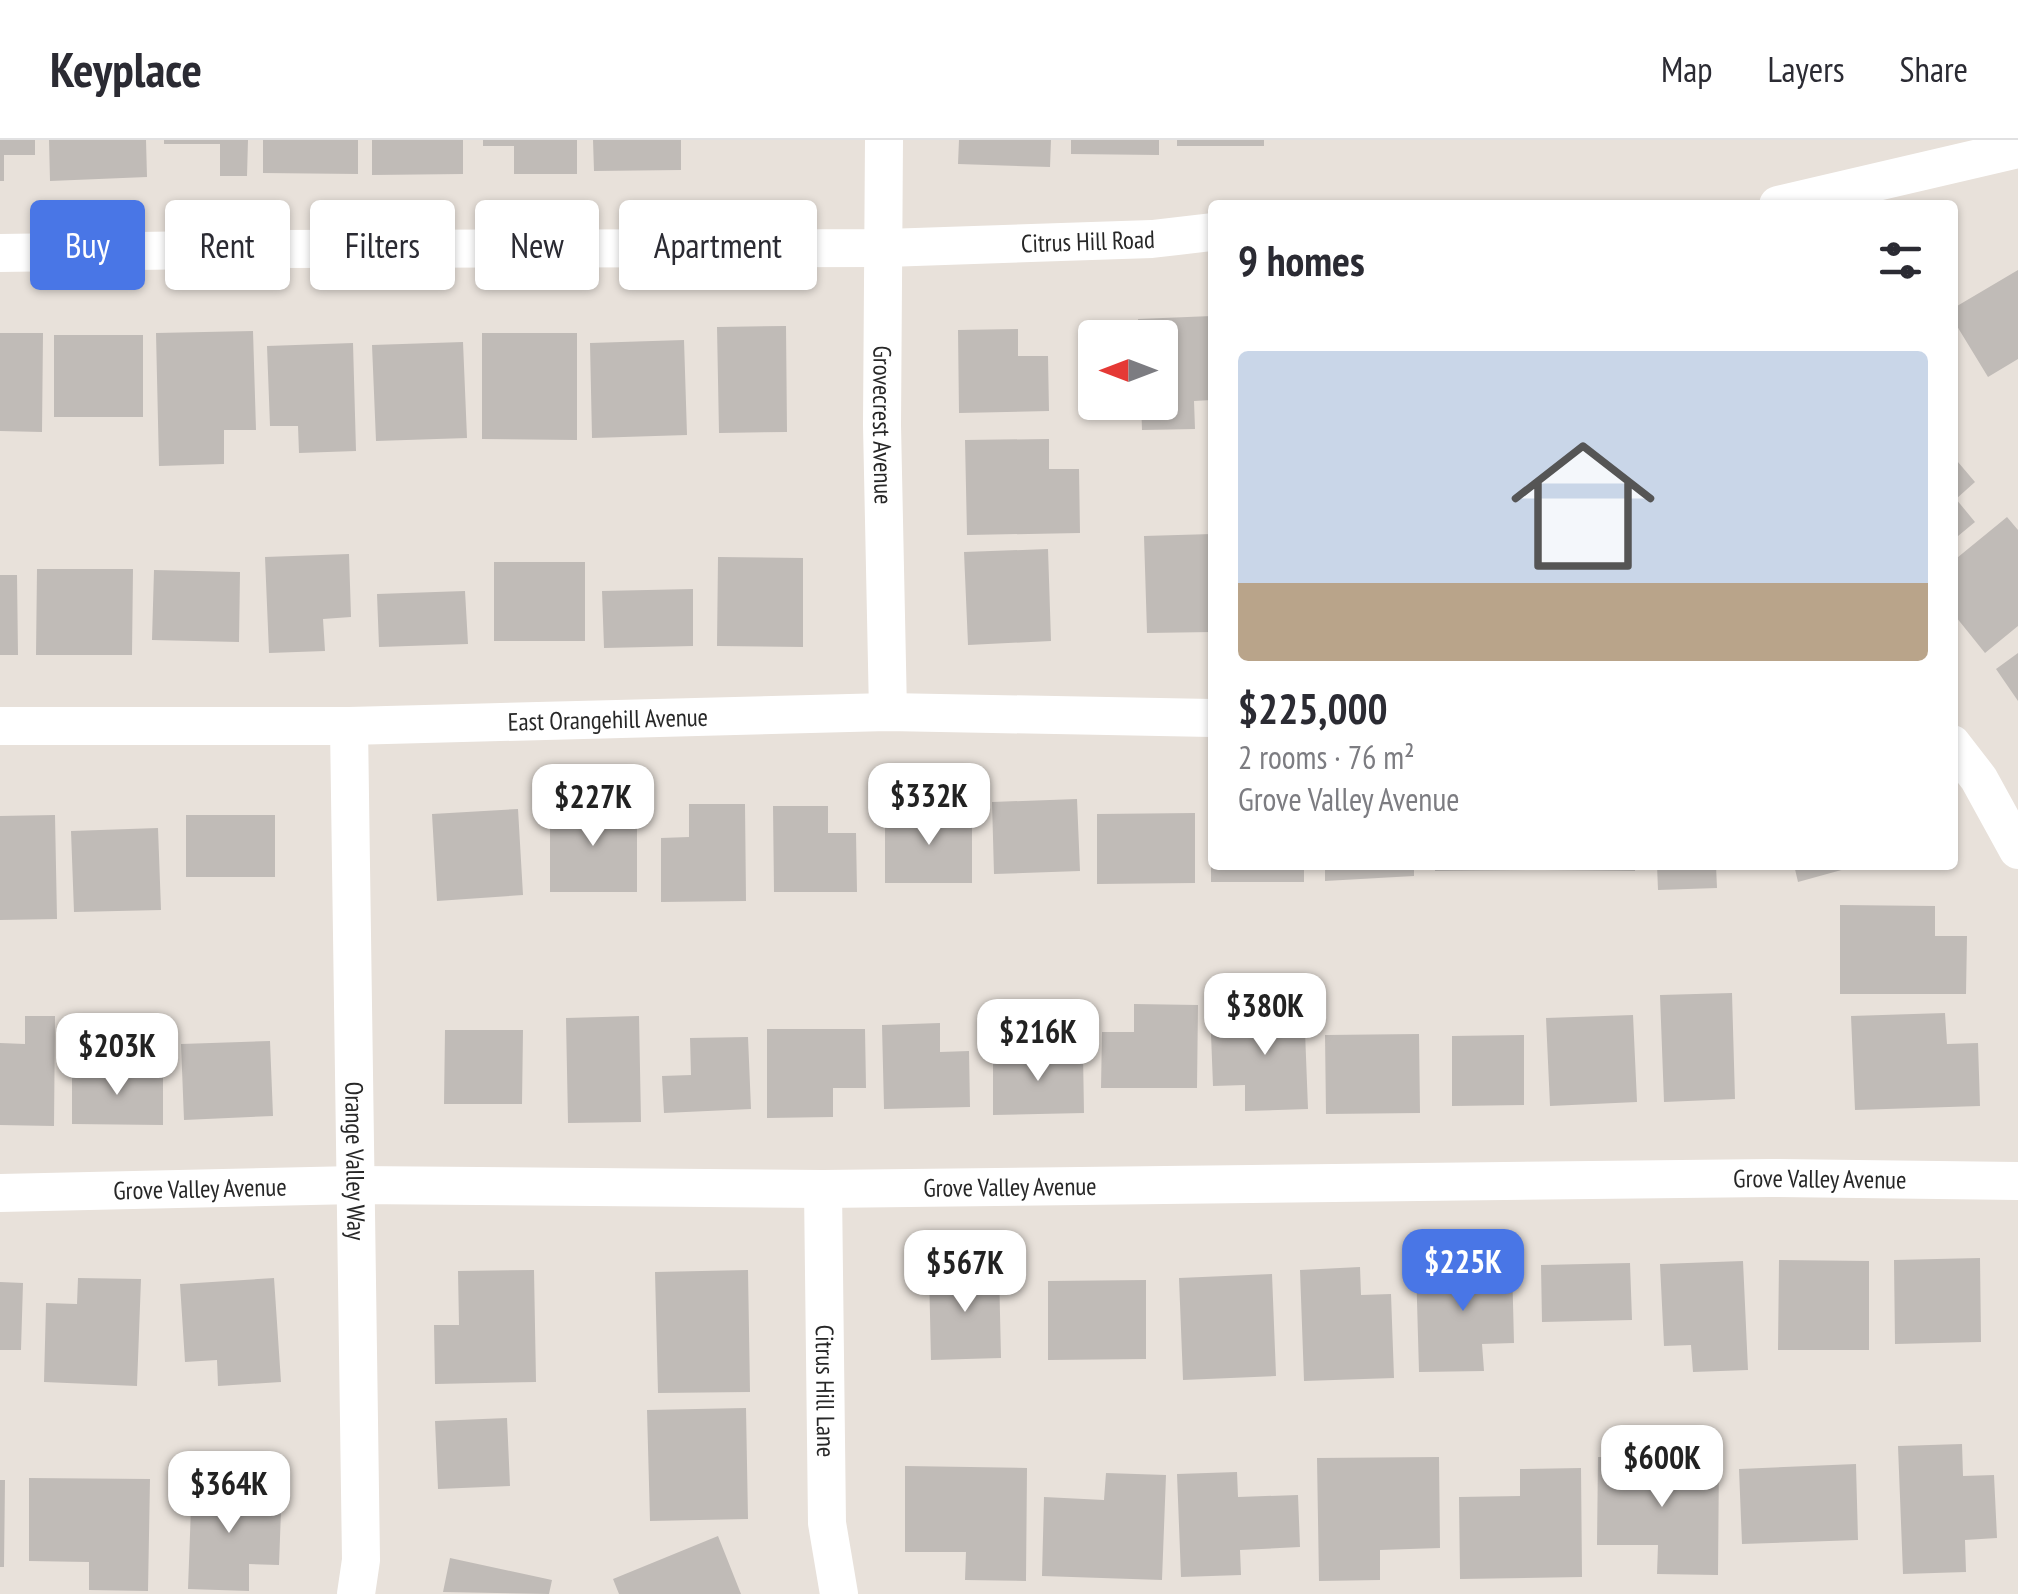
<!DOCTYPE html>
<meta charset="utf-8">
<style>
body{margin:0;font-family:"PT Sans Narrow",sans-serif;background:#f2f2f3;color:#2b2b33;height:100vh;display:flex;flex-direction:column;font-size:38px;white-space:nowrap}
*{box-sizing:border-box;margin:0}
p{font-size:32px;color:#7c7c81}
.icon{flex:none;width:55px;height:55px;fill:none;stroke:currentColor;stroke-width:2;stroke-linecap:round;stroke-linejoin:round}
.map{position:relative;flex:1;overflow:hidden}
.details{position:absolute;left:1208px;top:60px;width:750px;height:670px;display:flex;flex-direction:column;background:#fff;border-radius:10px;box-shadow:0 2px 8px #0004}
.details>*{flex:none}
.top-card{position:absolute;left:30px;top:60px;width:950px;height:90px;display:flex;gap:20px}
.needle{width:65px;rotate:270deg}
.tools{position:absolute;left:1078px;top:180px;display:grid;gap:20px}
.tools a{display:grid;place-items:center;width:100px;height:100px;border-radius:10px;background:#fff;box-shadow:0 2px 8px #0004;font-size:50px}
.price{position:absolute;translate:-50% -85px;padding:0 22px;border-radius:20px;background:#fff;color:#222;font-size:32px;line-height:65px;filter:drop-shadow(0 2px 5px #0008)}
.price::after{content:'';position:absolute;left:50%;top:60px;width:30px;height:22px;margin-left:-15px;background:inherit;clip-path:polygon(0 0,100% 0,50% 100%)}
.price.on{background:#4976e6;color:#fff}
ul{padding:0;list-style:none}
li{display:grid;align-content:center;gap:20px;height:530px;padding:0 30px}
li span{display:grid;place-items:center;height:310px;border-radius:10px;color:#555}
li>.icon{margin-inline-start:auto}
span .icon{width:180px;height:180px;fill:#fffc;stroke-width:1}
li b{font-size:42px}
h2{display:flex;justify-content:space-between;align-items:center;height:120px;padding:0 30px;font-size:42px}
.tag{padding:0 35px;border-radius:10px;background:#fff;box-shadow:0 2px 8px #0004;font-size:35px;line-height:90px}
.tag.on{background:#4976e6;color:#fff}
header{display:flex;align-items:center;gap:60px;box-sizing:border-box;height:140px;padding:0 50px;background:#fff;border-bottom:2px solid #e1e1e2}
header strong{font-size:48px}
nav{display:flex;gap:55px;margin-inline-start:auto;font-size:35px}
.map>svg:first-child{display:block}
.building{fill:#c0bbb7}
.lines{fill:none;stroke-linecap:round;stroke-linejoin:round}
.minor{stroke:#fff;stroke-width:38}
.labels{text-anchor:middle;stroke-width:10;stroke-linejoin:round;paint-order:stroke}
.street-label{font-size:25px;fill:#272727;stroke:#fff}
</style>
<header>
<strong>Keyplace</strong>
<nav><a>Map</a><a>Layers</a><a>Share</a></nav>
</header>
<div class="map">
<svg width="2018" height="1454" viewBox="0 0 2018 1454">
<rect width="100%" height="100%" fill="#e8e1da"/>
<!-- building -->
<path class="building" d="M0,0h35v15h-31v26h-4z
M49,0h97l1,37 -97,4z
M164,0h84l-1,36h-27v-32h-56z
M263,0h95v34l-95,-1z
M372,0h91v34l-91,1z
M483,0h94v34h-63v-28h-31z
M593,0h88v30l-87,1z
M959,0h92l-1,27 -92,-3z
M1071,0h88v15l-88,-1z
M1177,0h87v6h-87z
M2018,130v89l-30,18 -36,-59v-9z
M1212,176v84l-18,1 1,28 -53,1 -1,-28h19v-64h-21l-1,-19z
M786,186l1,106 -68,1 -2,-106z
M1018,189v27h30l1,55 -90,2 -1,-83z
M253,191l3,99h-32v34l-65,2 -3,-133z
M0,193h43l-1,99 -42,-1z
M482,193h95v107l-95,-1z
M54,195h89v82h-89z
M684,200l3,95 -95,3 -2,-95z
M463,202l4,96 -91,3 -4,-96z
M353,203l3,108 -57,2 -1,-27h-28l-3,-80z
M1049,299v30h30l1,64 -113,2 -2,-95z
M1952,315l23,27 -19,17 19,23 -23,19z
M2007,377l11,13v96l-33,27 -33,-41v-50z
M1212,394v98l-65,1 -3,-97z
M1048,409l3,92 -83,4 -4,-93z
M349,414l2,63 -28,2 2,32 -56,2 -4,-96z
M718,417l85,1v89l-86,-1z
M494,422h91v79h-91z
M37,429h96l-1,86h-96z
M154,430l86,2 -1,70 -87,-2z
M0,435h17l1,80h-18z
M693,449v57l-89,2 -2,-57z
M465,451l3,53 -89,3 -2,-53z
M2018,513v48l-22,-32z
M1077,659l3,72 -86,3 -2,-72z
M689,664h56l1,97 -85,1v-64l28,-1z
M550,666l87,1v85h-87z
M773,666h55v27h28l1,59h-83z
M518,669l5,86 -86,6 -5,-87z
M885,673h87v70h-87z
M1195,673v70l-98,1v-70z
M55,675l2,104 -57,1v-104z
M186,675h89v62h-89z
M158,688l3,82 -87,2 -3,-81z
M1211,725h93v17h-93z
M1325,725h89v11l-89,5z
M1435,725h90l1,5 -91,1z
M1545,725h90v6l-90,-1z
M1657,725h59l1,23 -59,2z
M1794,725h62v1l-58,16z
M1840,765l95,1v30h32l-1,58h-126z
M1732,853l3,106 -71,3 -4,-107z
M1134,864l64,1 -1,83h-96l1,-56h32z
M1304,865l4,104 -63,2v-26l-32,1 -2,-52 32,-1 -2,-26z
M1945,873l2,31 31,-1 2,63 -125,4 -4,-94z
M1633,875l4,87 -87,4 -4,-88z
M25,876h30l-1,110 -54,-1v-82l25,1z
M639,876l2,106 -73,1 -2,-105z
M940,883v29l29,-1 1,56 -86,2 -2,-84z
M767,889h98l1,59h-33v29l-66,1z
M445,890h78l-1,74h-78z
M1419,894l1,79 -94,1 -1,-79z
M1524,895v70l-72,1v-70z
M748,897l3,72 -87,4 -2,-37 29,-1 -1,-37z
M270,901l3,75 -89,4 -3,-76z
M1083,914l1,59 -91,2v-60z
M72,931l91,1v53l-91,-1z
M1980,1118l1,84 -86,2 -1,-84z
M1779,1120l90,1v89h-91z
M1743,1121l5,109 -55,2 -2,-27 -27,1 -4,-82z
M1512,1123l2,80 -32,1 2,27 -65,1 -3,-106z
M1630,1123l2,57 -90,2 -1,-57z
M1360,1127l1,28 30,-1 3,84 -90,3 -4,-111z
M534,1130l2,112 -101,2 -1,-59h25l-1,-54z
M748,1130l2,122 -92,1 -3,-121z
M999,1130l2,88 -70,2 -2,-89z
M1272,1134l4,102 -93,4 -4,-102z
M78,1138l63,1 -4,107 -93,-4 2,-79 31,1z
M274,1138l7,104 -63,4 -1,-26 -32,2 -5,-78z
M1146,1140v79l-98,1v-79z
M0,1142l23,1 -2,67h-21z
M746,1268l2,111 -98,2 -3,-111z
M507,1278l3,68 -72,3 -3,-68z
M1962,1304l1,32 31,-1 3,63 -32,2 1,32 -63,2 -5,-128z
M1439,1317l1,91 -60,2v30l-61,1 -2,-123z
M1598,1317l121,1 -1,117 -61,-1 1,-29h-61z
M1856,1324l2,76 -116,4 -3,-75z
M905,1326l122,2 -1,113 -61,-1 1,-28h-61z
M1581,1328l1,109 -122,2 -1,-82 61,-1v-27z
M1237,1332l1,25 60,-2 2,52 -60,3 1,25 -60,2 -4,-103z
M1106,1333l60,2 -4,105 -120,-4 2,-79 60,3z
M29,1338l121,1 -2,112 -59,-1v-28l-60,-1z
M0,1340h5l-1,87h-4z
M192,1340l61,3 -2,27 30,1 -2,54 -30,-1v27l-61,-2z
M718,1396l23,58h-122l-6,-15z
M450,1418l102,22 -3,14 -106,-2z"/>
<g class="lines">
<!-- minor -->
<g class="minor">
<path id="s1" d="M884,0l-2,285 6,287"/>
<path d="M1778,65l240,-56"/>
<path id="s2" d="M0,113l266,-4 620,-1 266,-9 60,-7"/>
<path id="s3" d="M0,586h349l539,-14 324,6"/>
<path id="s4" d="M349,586l12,834 -5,34"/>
<path d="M1952,604l27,35 39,71"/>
<path id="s5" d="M823,1049l4,334 12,71"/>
<path id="s6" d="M0,1053l356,-8 467,4 947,-11 248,3"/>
</g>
</g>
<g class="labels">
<!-- street labels -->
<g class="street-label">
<text dy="9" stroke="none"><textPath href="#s2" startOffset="1088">Citrus Hill Road</textPath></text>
<text dy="9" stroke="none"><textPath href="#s1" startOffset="285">Grovecrest Avenue</textPath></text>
<text dy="9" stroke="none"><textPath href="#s3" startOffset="608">East Orangehill Avenue</textPath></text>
<text dy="9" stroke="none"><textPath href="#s4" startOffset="435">Orange Valley Way</textPath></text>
<text dy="9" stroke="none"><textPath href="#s6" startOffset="1820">Grove Valley Avenue</textPath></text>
<text dy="9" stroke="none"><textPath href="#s6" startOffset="1010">Grove Valley Avenue</textPath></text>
<text dy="9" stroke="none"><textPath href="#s6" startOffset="200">Grove Valley Avenue</textPath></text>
<text dy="9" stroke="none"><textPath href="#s5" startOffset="202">Citrus Hill Lane</textPath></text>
</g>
</g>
</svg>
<div class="tools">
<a><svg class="needle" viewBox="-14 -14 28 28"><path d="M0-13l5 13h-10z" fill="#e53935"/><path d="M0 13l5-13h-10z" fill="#7c7c81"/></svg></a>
</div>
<b class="price" style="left:929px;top:708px">$332K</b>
<b class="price" style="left:593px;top:709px">$227K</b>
<b class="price" style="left:1265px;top:918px">$380K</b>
<b class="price" style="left:1038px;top:944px">$216K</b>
<b class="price" style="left:117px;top:958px">$203K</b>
<b class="price on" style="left:1463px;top:1174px">$225K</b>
<b class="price" style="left:965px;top:1175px">$567K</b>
<b class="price" style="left:1662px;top:1370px">$600K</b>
<b class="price" style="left:229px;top:1396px">$364K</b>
<div class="top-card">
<a class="tag on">Buy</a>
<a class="tag">Rent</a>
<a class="tag">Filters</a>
<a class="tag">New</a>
<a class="tag">Apartment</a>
</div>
<section class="details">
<h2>9 homes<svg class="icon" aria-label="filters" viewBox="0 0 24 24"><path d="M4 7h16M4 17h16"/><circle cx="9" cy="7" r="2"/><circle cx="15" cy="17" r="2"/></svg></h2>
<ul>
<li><span style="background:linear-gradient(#c9d6e8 75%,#b9a48a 0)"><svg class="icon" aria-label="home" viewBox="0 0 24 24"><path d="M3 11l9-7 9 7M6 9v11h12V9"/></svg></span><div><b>$225,000</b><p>2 rooms · 76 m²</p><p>Grove Valley Avenue</p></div></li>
</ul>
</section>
</div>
